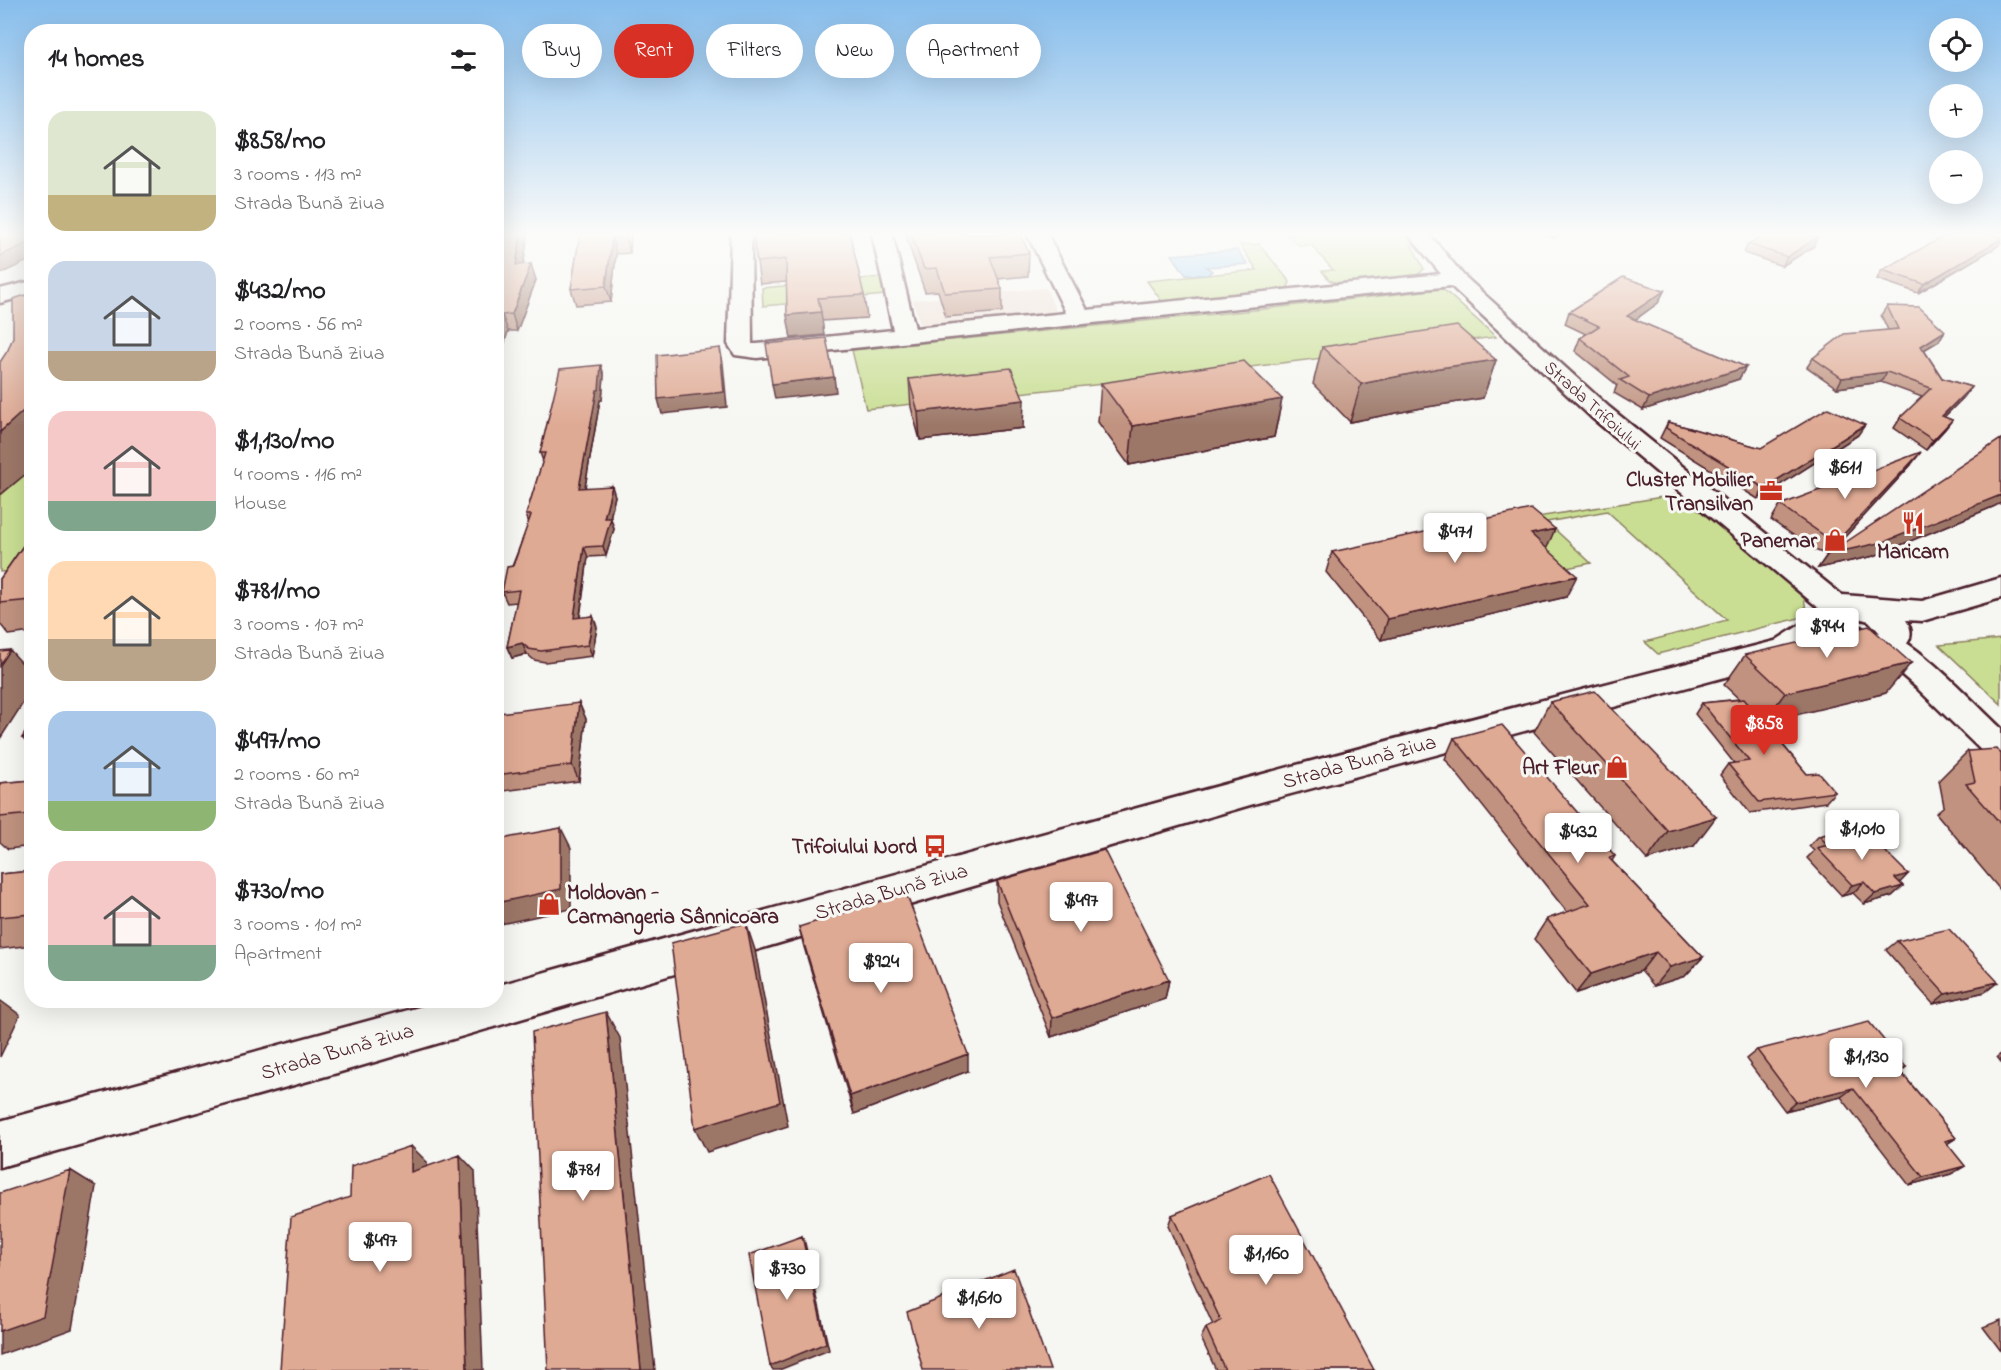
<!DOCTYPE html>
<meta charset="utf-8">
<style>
body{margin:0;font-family:"Indie Flower",sans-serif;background:#f6f6f6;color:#202124;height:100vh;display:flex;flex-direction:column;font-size:22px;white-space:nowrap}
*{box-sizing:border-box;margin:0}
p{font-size:20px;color:#757577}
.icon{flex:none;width:33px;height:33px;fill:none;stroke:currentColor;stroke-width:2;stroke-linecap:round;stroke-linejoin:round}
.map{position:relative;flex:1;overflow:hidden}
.details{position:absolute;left:24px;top:24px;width:480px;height:984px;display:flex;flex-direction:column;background:#fff;border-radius:24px;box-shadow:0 6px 24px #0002}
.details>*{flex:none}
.guide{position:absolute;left:522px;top:24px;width:570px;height:54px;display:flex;gap:12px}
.fabs{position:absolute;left:1929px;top:18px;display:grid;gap:12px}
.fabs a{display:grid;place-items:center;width:54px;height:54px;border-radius:50%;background:#fff;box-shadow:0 6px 24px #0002;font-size:30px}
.price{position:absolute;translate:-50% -51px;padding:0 14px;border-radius:6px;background:#fff;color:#222;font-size:20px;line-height:39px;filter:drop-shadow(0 2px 3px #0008)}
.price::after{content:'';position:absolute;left:50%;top:36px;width:18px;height:14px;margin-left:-9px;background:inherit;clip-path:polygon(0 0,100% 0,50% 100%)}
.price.on{background:#d93025;color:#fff}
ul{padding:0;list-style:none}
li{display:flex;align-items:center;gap:18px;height:150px;padding:0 24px}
li span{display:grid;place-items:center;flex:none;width:168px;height:120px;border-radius:18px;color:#555}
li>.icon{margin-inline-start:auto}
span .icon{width:72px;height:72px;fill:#fffc;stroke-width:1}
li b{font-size:26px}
h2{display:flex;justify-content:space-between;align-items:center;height:72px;padding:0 24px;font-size:26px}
.tag{padding:0 21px;border-radius:27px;background:#fff;box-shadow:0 6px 24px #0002;font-size:21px;line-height:54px}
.tag.on{background:#d93025;color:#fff}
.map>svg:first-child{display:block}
.built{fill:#efdfd6}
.green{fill:#c9de93;stroke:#8a7e5f;stroke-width:1.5}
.water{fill:#94cbf3;stroke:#7686a3;stroke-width:1.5}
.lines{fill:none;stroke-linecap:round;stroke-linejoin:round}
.minor-casing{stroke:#4a1f2b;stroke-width:5}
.major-casing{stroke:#4a1f2b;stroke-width:5}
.minor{fill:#f6f6f2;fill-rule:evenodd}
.major{fill:#f6f6f2;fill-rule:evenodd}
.wall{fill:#c0927f;stroke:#4a1f2b;stroke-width:1.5}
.shaded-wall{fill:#9c7768;stroke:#4a1f2b;stroke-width:1.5}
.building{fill:#dfaa94;stroke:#4a1f2b;stroke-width:1.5}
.labels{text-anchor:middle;stroke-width:6;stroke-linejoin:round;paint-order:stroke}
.far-street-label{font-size:18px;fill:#4a1f2b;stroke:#f6f6f2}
.poi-label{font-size:21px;font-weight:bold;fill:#4a1f2b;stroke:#f6f6f2;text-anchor:end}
.street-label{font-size:21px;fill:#4a1f2b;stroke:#f6f6f2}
</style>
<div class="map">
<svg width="2001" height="1370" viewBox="0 0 2001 1370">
<rect width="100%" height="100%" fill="#f6f6f2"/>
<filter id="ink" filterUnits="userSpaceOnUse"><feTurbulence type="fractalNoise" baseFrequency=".0167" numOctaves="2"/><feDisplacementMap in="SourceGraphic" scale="12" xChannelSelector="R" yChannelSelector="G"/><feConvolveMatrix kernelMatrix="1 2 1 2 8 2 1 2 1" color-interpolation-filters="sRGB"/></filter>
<g filter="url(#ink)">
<!-- built -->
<path class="built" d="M1046,288l12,28 -114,10 -1,-3 -16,1 1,3 -7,1 -8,-28z"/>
<!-- green -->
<path class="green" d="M1285,234h121l18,35 -8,7 -78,7 -9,-3 -7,-9 11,-1 -22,-25 -11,1z
M1259,244l31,38 -3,7 -124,14 -16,-22 110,-11 -17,-25z
M882,277l3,18 -122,11 -1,-18z
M1443,289l53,48 -345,42 -285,30 -14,-59 403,-40z
M31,469v81l-20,21 -11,1v-76z
M1681,494l103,82 20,22 3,18 -149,38 -13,-12 82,-22 -120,-109 -60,11 44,41 -24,5 -54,-47z
M2001,639v65l-62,-59z"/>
<!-- water -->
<path class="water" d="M1237,250l11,14 -42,3 6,4 -5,4h-21l-14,-20z"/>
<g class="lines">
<!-- minor casing -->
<g class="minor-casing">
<path id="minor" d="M731,234h20l1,110h5l136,-14 -21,-96h20l23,94 151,-15 -39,-79h20l40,76 354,-36 -33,-40h21l34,41 146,132 239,193 4,7 -4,7 -11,3 -11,-3 -235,-197 -140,-131 -694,72 -22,-3 -7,-11z
M32,281v13l-32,9v-14z
M1885,632c33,10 89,71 116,96v34l-12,-4 -73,-71 -42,-36 -5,-8 5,-8z"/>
</g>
<!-- major casing -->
<g class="major-casing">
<path id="major" d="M2001,578v20l-79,23 -16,-1c16,24 -13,38 -35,34 -15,-2 -30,-8 -42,-18l-33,22 -539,145 -920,270 -337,94v-46l445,-121h51v-14c426,-120 851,-238 1279,-345l42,-27 4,-11 22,-8 79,6zM1847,615l22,6 11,12 -17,-4z"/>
</g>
<!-- minor -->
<use href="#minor" class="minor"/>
<!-- major -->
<use href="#major" class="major"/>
</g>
<!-- wall -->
<path class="wall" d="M496,234l27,30 13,16 -19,51h-9l-9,32h-3z
M580,234h51l-1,19 -14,1 -5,48 -35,3 -5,-16z
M753,234l111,61 3,23 -45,3 2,14 -33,3 -4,-23v-33l-27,2z
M905,234h115l9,19 -1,23 -30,3 4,10v23l-56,5 -8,-26 -13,1z
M1542,234h18l-6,4z
M1748,244l65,3 -31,19 -38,-13z
M1998,246l-80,47 -41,-14 5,-9z
M1664,291l-6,12 -23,17 104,59 -96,31 -29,-17 3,-8 -42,-34 5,-13 6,-4 -21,-10 4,-12z
M1887,306l52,35 -15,9 18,28 29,9 -7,10 -20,20 8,3 -7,9 -19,21 -32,-22 6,-10 22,-21 -41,-15 -44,6 -30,-21 6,-9 75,-28 -7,-15z
M1322,347l174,13 -13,38 -56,9 -77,15 -37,-38z
M604,375l-2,25h-2l-15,87 30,9 -5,22 4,11 -8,27 -18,1 -8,61 13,-2 4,11 -5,29 -47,6 -11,-2 -7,-6 -15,4 -5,-11 10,-45 -10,1 -5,-11 27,-69 -3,-8 17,-54 -3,-8z
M909,379l114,49 -103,12 -9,-33z
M1101,383l181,16 -8,38 -145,28 -31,-43z
M1668,422l93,26 97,-13 -100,64 -98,-61z
M1910,466l-79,86 164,-46 -121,50 -56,12 9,-13 -12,-5 -44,-30 9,-15z
M1555,529l-9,19 20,49 -185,43 -55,-68 6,-20z
M32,533v99l-23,3 -9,-11v-45z
M1745,655l141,38 -122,29 43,52 28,18 -9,10 -76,11 -30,-38 8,-11 6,-1 -39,-49 7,-11 37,-4 -15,-14z
M1550,702l144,144 -47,14 -113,-128z
M579,703l7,16 -7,62 -83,11v-67z
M32,722v26l-10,-10z
M1454,738l161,118 -3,5 91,96 -18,19 -31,10 -13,-15 -65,22 -42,-54 13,-20 20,-7 -122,-153z
M1968,751l33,3v137l-65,-78 8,-7 -5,-26z
M32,780v66l-24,3 -8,-7v-59z
M1819,836l37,3 52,35 -9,9 4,3 -11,10 -28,8 -11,-11 -11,3 -35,-38 7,-7 -5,-5z
M32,871v74l-32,4v-75z
M997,881l172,99 -4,19 -114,38 -54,-136z
M799,927l169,144 -114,43 -50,-167z
M1897,941l101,41 -13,10 -52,12 -47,-54z
M1757,1050l149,17 -5,5 55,66 -9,6 18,22 -14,8 -42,11 -68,-88 -56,14 -39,-52z
M2001,1054v8l-4,-5z
M1172,1215l202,155h-158l-15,-32 5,-10 7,-3 -45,-99z
M2001,1320v31l-18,-24z"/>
<!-- shaded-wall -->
<path class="shaded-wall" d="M521,234h7l-7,47 -5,-16z
M626,234h5l-1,19 -4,-16z
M1818,237l-5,10 -31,19 5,-9z
M612,238l4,16 -5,48 -5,-16z
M2001,239v3l-3,4 -80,47 6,-9z
M32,241v18l-30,14 -2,-3v-14z
M531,264l5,16 -19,51 -5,-17z
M1664,291l-6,12 -36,26 5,-13z
M821,312l3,23 -33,3 -4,-23z
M502,315l6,16 -9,32 -3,-6v-23z
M1945,331l-6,10 -24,14 6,-9z
M720,348l3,15 4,44 -65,7 -4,-15z
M1496,360l-13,38 -56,9 -77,15 11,-38 78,-16z
M601,365l3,10 -2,25h-2l-17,98 -4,-10z
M1746,367l-7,12 -96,31 6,-12z
M1887,372l-6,10 -44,6 5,-10z
M834,377l2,15 -61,7 -3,-15z
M1971,387l-7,10 -29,29 7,-10z
M1282,399l-8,38 -145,28 4,-39z
M1024,400l-1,28 -103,12 -2,-28z
M32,403v66l-32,26v-63z
M1952,420l-7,9 -19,21 7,-10z
M1865,425l-7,10 -100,64 6,-11z
M1921,452l-11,14 -81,88 172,-59v8l-6,3 -121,50 -56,12 20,-28z
M612,486l3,10 -7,31 3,-9 3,11 -8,27 -3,-10 1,-28z
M1555,529l-9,21 -15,-16z
M584,547l4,10 -10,72 -4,-11z
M1577,576l-11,21 -185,43 7,-21z
M593,616l4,11 -5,29 -4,-11z
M522,643l5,11 -15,4 -5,-11z
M10,650l22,24v15l-32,50v-74z
M1911,663l-25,30 -123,30 22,-30z
M579,703l7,16 -7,62 -7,-16z
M1716,817l-22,29 -47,14 21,-29z
M561,828l10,20v61l-75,16v-22z
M1908,874l-10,11 -3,-7z
M1864,882l-11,11 -11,3 10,-11z
M1903,886l-11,10 -28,8 11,-10z
M746,923l9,27 33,176 -81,26 -12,-24z
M1656,952l-15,19 -65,22 15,-19z
M1703,957l-18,19 -31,10 16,-19z
M1169,980l-4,19 -114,38 1,-19z
M1998,982l-13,10 -52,12 12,-10z
M226,1000h37l-31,6z
M1,1001l19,14 -20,42v-54z
M606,1012l14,26 35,332h-14z
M968,1054v17l-114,43 -4,-18z
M1853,1088l-12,9 -56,14 11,-9z
M1956,1138l-14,9 3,-6z
M411,1146l16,16v26l-16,-16z
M460,1155l15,16 8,199h-16z
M1965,1166l-14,8 -42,11 14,-8z
M70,1170l26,16 -24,143 -72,26v-24z
M802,1236l3,7 24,107 -50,20h-6l-3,-4z"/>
<!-- building -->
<path class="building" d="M0,234h32v7l-32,15z
M496,234h25l-5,31 15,-1 -19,50 -10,1 -6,19z
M580,234h46v3l-14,1 -6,48 -35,3z
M753,234h97l14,61 -46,3 3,14 -34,3 -1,-56 -29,3z
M911,234h109l9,19 -39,4 12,32 -57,4 -8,-25 -13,1z
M1765,234h43l10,3 -31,20 -39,-13z
M1948,234h45l8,2v3l-77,45 -42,-14z
M1623,277l41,14 -37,25 119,51 -97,31 -29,-18 9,-3 -49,-39 19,-12 -30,-14z
M32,293v110l-32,29v-70l8,-12 5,-13v-38z
M1887,306l32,1 26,24 -24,15 21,32 29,9 -29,29 10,4 -19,20 -33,-22 31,-30 -44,-16 -45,6 -29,-20 31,-24 54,-5z
M1457,326l39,34 -57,8 -78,16 -39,-37z
M826,338l8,39 -62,7 -6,-40z
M720,348l4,44 -66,7 -1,-44z
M1244,361l38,38 -149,27 -32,-43z
M601,365l-2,25h-2l-18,98 33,-2 -8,32h7l-8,28 -19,1 -10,71 19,-2 -5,29 -47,6 -12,-2 -7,-6 -15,4 12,-57 -17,2 5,-25 6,-1 18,-51h-5l19,-62h-5l20,-84z
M1011,368l13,32 -106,12 -9,-33z
M1828,408l37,17 -101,63 -98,-60 2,-6 93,26z
M2001,439v56l-117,47 -56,12z
M1921,452l-83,88 -13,-4 -45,-31z
M1531,509l24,20 -24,5 46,42 -189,43 -56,-67z
M32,533v67l-32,3v-24z
M1869,626l42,37 -126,30 -40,-38z
M10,650l-10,15v-14z
M1595,691l121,126 -48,14 -118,-129z
M1744,699l63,75 12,-1 16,19 -76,10 -31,-38 21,-3 -47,-58z
M579,703l-7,62 -76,10v-50l3,-12z
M32,722v15l-10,1z
M1502,725l113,131 -6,2 94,99 -33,10 -14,-15 -65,22 -44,-55 43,-15 -136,-166z
M1997,749l4,5v70l-35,-40 9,-2 -7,-31z
M32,780v34l-32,3v-34z
M561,828v61l-65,14v-63z
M1846,829l10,10 13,-4 39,39 -13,4 8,8 -28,8 -11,-12 -12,3 -35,-37 11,-3 -9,-9z
M1104,850l65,130 -117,38 -55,-137z
M32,871v43l-32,3v-43z
M906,893l62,161 -118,42 -51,-169z
M746,923l34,179 -85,26 -24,-185z
M1949,929l49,53 -53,12 -48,-53z
M606,1012l35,358h-93l-16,-338z
M1869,1022l37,45 -8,2 58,69 -11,3 20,25 -42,11 -70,-89 -57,14 -39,-52z
M411,1146v26l49,-17 7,215h-187l11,-153 59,-20 1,-31z
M70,1170l-27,146 -43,15v-138z
M1269,1174l105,196h-149l-19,-42 15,-7 -49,-106z
M802,1236l24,107 -56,23 -21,-111z
M1014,1269l36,101h-127l-16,-58z"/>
</g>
<!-- sky -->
<linearGradient id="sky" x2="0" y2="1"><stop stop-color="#86bdec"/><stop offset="0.55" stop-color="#fbfbf9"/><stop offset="1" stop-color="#fbfbf9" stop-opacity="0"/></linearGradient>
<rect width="2001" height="426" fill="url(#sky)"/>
<!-- icons -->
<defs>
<g id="office-bare" transform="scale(1.8)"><path d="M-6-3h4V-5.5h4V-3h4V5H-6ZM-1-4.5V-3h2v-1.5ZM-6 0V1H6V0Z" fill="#c8321e" stroke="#f6f6f2" stroke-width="2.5" paint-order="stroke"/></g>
<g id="restaurant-bare" transform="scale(1.8)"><path d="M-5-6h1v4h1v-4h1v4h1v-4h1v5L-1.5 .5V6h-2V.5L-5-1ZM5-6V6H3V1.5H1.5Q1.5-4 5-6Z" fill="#c8321e" stroke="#f6f6f2" stroke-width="2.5" paint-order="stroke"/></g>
<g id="shop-bare" transform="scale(1.8)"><path d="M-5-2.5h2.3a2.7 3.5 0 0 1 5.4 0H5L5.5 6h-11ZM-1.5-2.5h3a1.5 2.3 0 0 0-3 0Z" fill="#c8321e" stroke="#f6f6f2" stroke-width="2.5" paint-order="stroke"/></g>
<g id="bus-bare" transform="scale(1.8)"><path d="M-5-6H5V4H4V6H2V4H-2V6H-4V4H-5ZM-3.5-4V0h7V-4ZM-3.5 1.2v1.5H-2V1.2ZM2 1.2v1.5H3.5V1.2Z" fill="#c8321e" stroke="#f6f6f2" stroke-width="2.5" paint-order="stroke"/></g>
</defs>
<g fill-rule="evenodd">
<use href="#office-bare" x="1771" y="491"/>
<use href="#restaurant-bare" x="1913" y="523"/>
<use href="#shop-bare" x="1835" y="540"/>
<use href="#shop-bare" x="1617" y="767"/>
<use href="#bus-bare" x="935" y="846"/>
<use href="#shop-bare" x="549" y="904"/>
</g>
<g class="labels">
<!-- far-street labels -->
<g class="far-street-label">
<text transform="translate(1593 405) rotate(42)" y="6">Strada Trifoiului</text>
</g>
<!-- poi labels -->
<g class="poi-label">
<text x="1753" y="486">Cluster Mobilier<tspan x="1753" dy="24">Transilvan</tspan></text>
<text x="1817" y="547">Panemar</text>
<text x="1913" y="558" text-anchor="middle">Maricarn</text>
<text x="1599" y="774">Art Fleur</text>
<text x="917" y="853">Trifoiului Nord</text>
<text x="567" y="899" text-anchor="start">Moldovan -<tspan x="567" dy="24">Carmangeria Sânnicoara</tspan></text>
</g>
<!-- street labels -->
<g class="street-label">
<text transform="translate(1359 761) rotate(-15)" y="7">Strada Bună Ziua</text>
<text transform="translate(891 891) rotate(-16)" y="7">Strada Bună Ziua</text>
<text transform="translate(337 1051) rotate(-16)" y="7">Strada Bună Ziua</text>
</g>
</g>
</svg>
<div class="fabs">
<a><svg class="icon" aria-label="locate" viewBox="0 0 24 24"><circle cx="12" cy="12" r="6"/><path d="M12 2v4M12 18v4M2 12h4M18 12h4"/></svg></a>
<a>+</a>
<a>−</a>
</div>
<b class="price" style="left:1845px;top:500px">$611</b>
<b class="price" style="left:1455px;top:564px">$471</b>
<b class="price" style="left:1827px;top:659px">$944</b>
<b class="price on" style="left:1764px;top:756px">$858</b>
<b class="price" style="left:1862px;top:861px">$1,010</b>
<b class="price" style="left:1578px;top:864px">$432</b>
<b class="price" style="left:1081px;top:933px">$497</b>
<b class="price" style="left:881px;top:994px">$924</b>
<b class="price" style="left:1866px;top:1089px">$1,130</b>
<b class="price" style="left:583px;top:1202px">$781</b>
<b class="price" style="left:380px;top:1273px">$497</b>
<b class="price" style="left:1266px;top:1286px">$1,160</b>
<b class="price" style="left:787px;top:1301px">$730</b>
<b class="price" style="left:979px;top:1330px">$1,610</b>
<div class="guide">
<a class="tag">Buy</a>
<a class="tag on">Rent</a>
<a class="tag">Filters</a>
<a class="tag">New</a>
<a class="tag">Apartment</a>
</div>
<section class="details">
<h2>14 homes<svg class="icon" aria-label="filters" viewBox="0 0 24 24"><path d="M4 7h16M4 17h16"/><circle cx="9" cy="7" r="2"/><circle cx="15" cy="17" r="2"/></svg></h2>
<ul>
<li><span style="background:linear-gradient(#dfe7d0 70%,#c2b280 0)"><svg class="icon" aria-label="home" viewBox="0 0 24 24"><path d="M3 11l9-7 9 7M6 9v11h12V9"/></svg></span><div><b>$858/mo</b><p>3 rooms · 113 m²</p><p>Strada Bună Ziua</p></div></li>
<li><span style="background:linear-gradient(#c9d6e8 75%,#b9a48a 0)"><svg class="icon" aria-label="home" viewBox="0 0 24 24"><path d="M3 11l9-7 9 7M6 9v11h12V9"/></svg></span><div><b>$432/mo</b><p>2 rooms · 56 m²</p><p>Strada Bună Ziua</p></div></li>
<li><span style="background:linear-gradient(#f6c9c9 75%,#7fa58c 0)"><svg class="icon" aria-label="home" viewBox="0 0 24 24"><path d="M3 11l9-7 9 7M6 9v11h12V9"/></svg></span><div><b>$1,130/mo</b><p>4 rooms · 116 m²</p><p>House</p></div></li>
<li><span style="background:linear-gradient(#ffd9b3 65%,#b9a48a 0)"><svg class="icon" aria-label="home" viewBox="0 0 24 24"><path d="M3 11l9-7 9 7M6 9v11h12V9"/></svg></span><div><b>$781/mo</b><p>3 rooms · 107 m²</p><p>Strada Bună Ziua</p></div></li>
<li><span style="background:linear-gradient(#a9c7e8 75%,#8fb573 0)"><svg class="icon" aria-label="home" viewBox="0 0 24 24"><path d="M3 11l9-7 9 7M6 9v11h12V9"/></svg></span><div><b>$497/mo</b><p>2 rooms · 60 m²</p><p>Strada Bună Ziua</p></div></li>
<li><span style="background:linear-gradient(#f6c9c9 70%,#7fa58c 0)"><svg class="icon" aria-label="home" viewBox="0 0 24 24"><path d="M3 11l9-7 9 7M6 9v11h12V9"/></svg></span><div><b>$730/mo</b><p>3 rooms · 101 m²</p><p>Apartment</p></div></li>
</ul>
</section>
</div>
